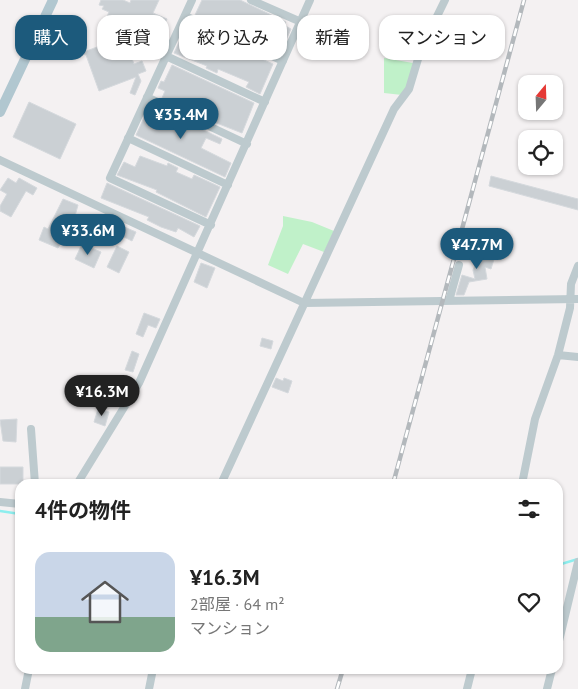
<!DOCTYPE html>
<html lang="ja">
<meta charset="utf-8">
<style>
body{margin:0;font-family:"PT Sans","Noto Sans JP",sans-serif;background:#f6f6f6;color:#222;height:100vh;display:flex;flex-direction:column;font-size:19px;white-space:nowrap}
*{box-sizing:border-box;margin:0}
p{font-size:16px;color:#767676}
.icon{flex:none;width:28px;height:28px;fill:none;stroke:currentColor;stroke-width:2;stroke-linecap:round;stroke-linejoin:round}
.map{position:relative;flex:1;overflow:hidden}
.drawer{position:absolute;left:15px;top:479px;width:548px;height:195px;display:flex;flex-direction:column;background:#fff;border-radius:15px;box-shadow:0 1px 4px #0004}
.drawer>*{flex:none}
.guide{position:absolute;left:15px;top:15px;width:549px;height:45px;display:flex;gap:10px}
.needle{width:32px;rotate:19deg}
.fabs{position:absolute;left:518px;top:75px;display:grid;gap:10px}
.fabs a{display:grid;place-items:center;width:45px;height:45px;border-radius:10px;background:#fff;box-shadow:0 1px 4px #0004;font-size:25px}
.price{position:absolute;translate:-50% -42px;padding:0 11px;border-radius:18px;background:#1c5a7c;color:#fff;font-size:16px;line-height:32px;filter:drop-shadow(0 1px 2px #0008)}
.price::after{content:'';position:absolute;left:50%;top:30px;width:15px;height:11px;margin-left:-8px;background:inherit;clip-path:polygon(0 0,100% 0,50% 100%)}
.price.current{background:#222;color:#fff}
ul{padding:0;list-style:none}
li{display:flex;align-items:center;gap:15px;height:125px;padding:0 20px}
li span{display:grid;place-items:center;flex:none;width:140px;height:100px;border-radius:15px;color:#555}
li>.icon{margin-inline-start:auto}
span .icon{width:60px;height:60px;fill:#fffc;stroke-width:1}
li b{font-size:21px}
h2{display:flex;justify-content:space-between;align-items:center;height:60px;padding:0 20px;font-size:21px}
.pill{padding:0 18px;border-radius:15px;background:#fff;box-shadow:0 1px 4px #0004;font-size:18px;line-height:45px}
.pill.current{background:#1c5a7c;color:#fff}
.map>svg:first-child{display:block}
.green{fill:#c0f1c9}
.lines{fill:none;stroke-linecap:round;stroke-linejoin:round}
.stream{stroke:#8deeee;stroke-width:2.5}
.building{fill:#cbd0d4;stroke:#d5d9dd}
.minor{stroke:#bdcace;stroke-width:8}
.major{stroke:#b1c7d0;stroke-width:10}
.rail-casing{stroke:#b3b8bc;stroke-width:4.5}
.rail{stroke:#fff;stroke-width:2.5;stroke-dasharray:8;stroke-linecap:butt}
</style>
<div class="map">
<svg width="578" height="689" viewBox="0 0 578 689">
<rect width="100%" height="100%" fill="#f4f1f2"/>
<!-- green -->
<path class="green" d="M384,58l29,5 -5,23 -6,9 -18,-2z
M283,216l29,6 22,9 -10,21 -21,-8 -15,30 -20,-9 15,-39z"/>
<g class="lines">
<!-- stream -->
<path class="stream" d="M0,511l20,3
M558,565l20,-6"/>
</g>
<!-- building -->
<path class="building" d="M101,0h22l7,3 1,-3h28l-6,13 14,6 -11,24 -51,-22 4,-9 -7,-3 2,-3 -5,-1z
M202,0h38l46,22 -2,3 7,4 -11,24 -31,-14 1,-3 -18,-7 -1,2 -36,-16z
M187,25l86,39 -13,30 -14,-7 3,-5 -31,-13 -1,4 -11,-5 1,-2 -33,-13z
M124,37l10,27 8,-3 4,10 -8,3 3,7 -6,14 -5,-2 6,-16 -37,14 -13,-36 -5,-2z
M172,65l82,38 -12,30 -28,-11 3,-6 -13,-5 -3,5 -39,-18 3,-7 -7,-3 3,-7 3,1z
M29,102l47,22 -16,35 -47,-22z
M150,105l19,8 -2,4 13,6 1,-4 41,20 -2,5 -14,-6 -5,10 30,15 -6,14 -89,-42z
M140,156l27,10 1,-3 10,5 -2,4 16,7 2,-4 26,12 -14,30 -50,-25 1,-2 -40,-15 7,-13 11,5z
M491,176l87,23v11l-89,-24z
M8,178l8,5 3,-5 18,10 -4,7 -7,-4 -15,26 -11,-6v-5l7,-12 -7,-4z
M107,183l93,43 -6,11 -16,-9 -2,4 -15,-5 -14,-7 2,-3 -48,-19z
M63,199l15,6 -3,11 -17,32 -19,-8 5,-13 4,2z
M122,226l14,6 -4,9 -14,-7z
M469,231l11,3 -4,14 -9,-3 2,-4 -3,-1z
M82,244l19,8 -7,16 -19,-9z
M117,246l12,6 -10,21 -12,-6z
M475,249l20,7 -4,13 -6,-2 2,12 -18,3 -5,13h-8l6,-20 13,4 -2,-9 5,-12 -6,-2z
M201,263l14,5 -8,20 -13,-6z
M144,313l16,6 -4,9 -8,-3 -5,12 -7,-3z
M262,338l11,3 -2,8 -11,-3z
M132,351l7,3 -6,18 -8,-2z
M276,378l7,3 1,-3 8,3 -4,12 -16,-6z
M106,381l15,5 -6,17 -15,-6z
M98,409l11,3 -4,14 -11,-4z
M17,419l-1,23 -13,-1 -3,-21z
M0,467h23v17h-23z"/>
<g class="lines">
<!-- minor -->
<path class="minor" d="M192,0l-82,178 101,47
M251,0l50,22
M185,16l98,45
M166,56l99,46
M147,97l100,47
M128,138l100,47
M0,160l304,143 274,-4
M449,301l10,-36
M558,355l20,2
M31,429l4,55
M77,484l62,-101 171,-383
M221,484l173,-375 15,-20 12,-40 24,-49
M522,484l13,-65 23,-64 12,-47 1,-24 7,-18
M0,502l20,2
M558,645l20,-83
M25,689l4,-20
M149,689l4,-20
M467,689l5,-20
M547,689l5,-20"/>
<!-- major -->
<path class="major" d="M0,112l53,-112"/>
<!-- rail casing -->
<g class="rail-casing">
<path id="rail" d="M393,484l131,-484
M337,689l6,-20"/>
</g>
<!-- rail -->
<use href="#rail" class="rail"/>
</g>
</svg>
<div class="fabs">
<a><svg class="needle" viewBox="-14 -14 28 28"><path d="M0-13l5 13h-10z" fill="#e53935"/><path d="M0 13l5-13h-10z" fill="#767676"/></svg></a>
<a><svg class="icon" aria-label="locate" viewBox="0 0 24 24"><circle cx="12" cy="12" r="6"/><path d="M12 2v4M12 18v4M2 12h4M18 12h4"/></svg></a>
</div>
<b class="price" style="left:181px;top:140px">¥35.4M</b>
<b class="price" style="left:88px;top:256px">¥33.6M</b>
<b class="price" style="left:477px;top:270px">¥47.7M</b>
<b class="price current" style="left:102px;top:417px">¥16.3M</b>
<div class="guide">
<a class="pill current">購入</a>
<a class="pill">賃貸</a>
<a class="pill">絞り込み</a>
<a class="pill">新着</a>
<a class="pill">マンション</a>
</div>
<section class="drawer">
<h2>4件の物件<svg class="icon" aria-label="filters" viewBox="0 0 24 24"><path d="M4 7h16M4 17h16"/><circle cx="9" cy="7" r="2"/><circle cx="15" cy="17" r="2"/></svg></h2>
<ul>
<li><span style="background:linear-gradient(#c9d6e8 65%,#7fa58c 0)"><svg class="icon" aria-label="home" viewBox="0 0 24 24"><path d="M3 11l9-7 9 7M6 9v11h12V9"/></svg></span><div><b>¥16.3M</b><p>2部屋 · 64 m²</p><p>マンション</p></div><svg class="icon" aria-label="heart" viewBox="0 0 24 24"><path d="M12 20l-8-8c-3-5 5-10 8-4 3-6 11-1 8 4z"/></svg></li>
</ul>
</section>
</div>
